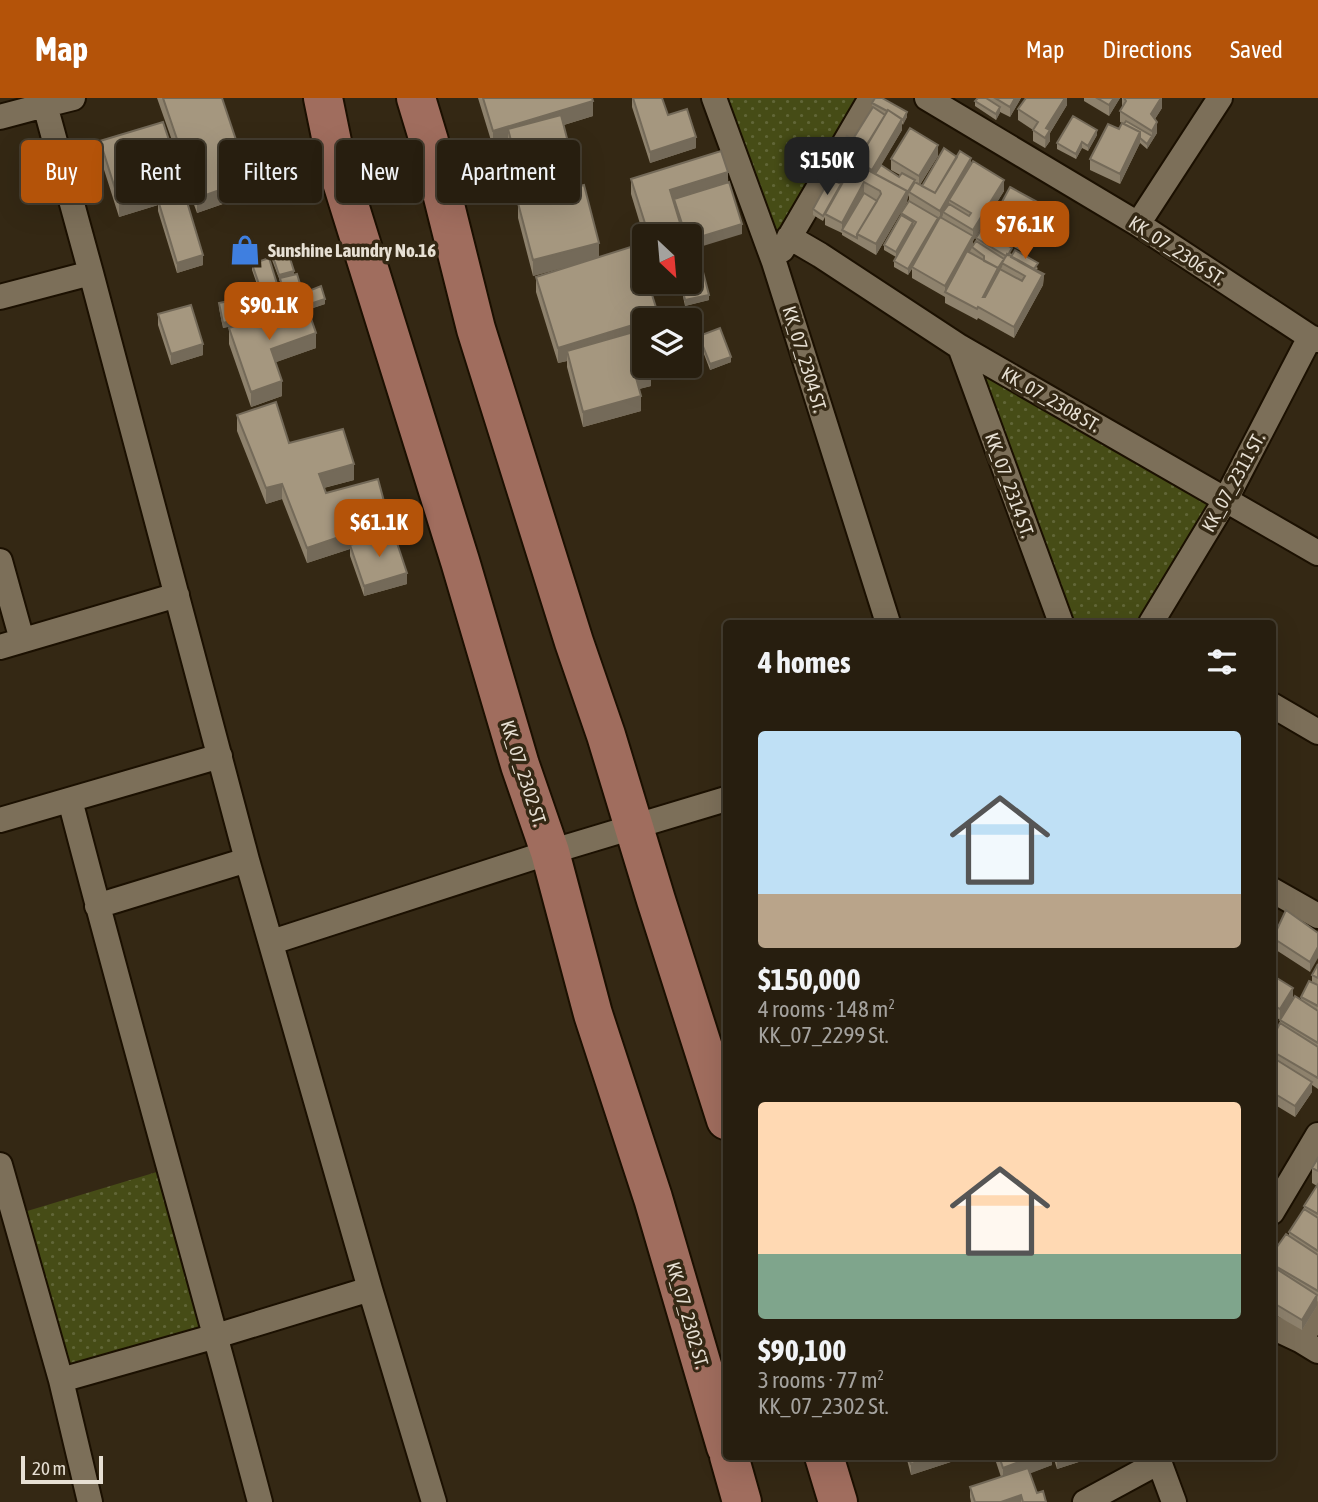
<!DOCTYPE html>
<meta charset="utf-8">
<style>
body{margin:0;font-family:"Asap Condensed",sans-serif;background:#2f2718;color:#f1f3f6;height:100vh;display:flex;flex-direction:column;font-size:26px;white-space:nowrap}
*{box-sizing:border-box;margin:0}
p{font-size:23px;color:#a4a29e}
.icon{flex:none;width:38px;height:38px;fill:none;stroke:currentColor;stroke-width:2;stroke-linecap:round;stroke-linejoin:round}
.map{position:relative;flex:1;overflow:hidden}
.side{position:absolute;left:723px;top:522px;width:553px;height:840px;display:flex;flex-direction:column;background:#271e0f;border-radius:7px;box-shadow:0 7px 28px #0002,0 0 0 2px #433c2f}
.side>*{flex:none}
.top-card{position:absolute;left:21px;top:42px;width:597px;height:63px;display:flex;gap:14px}
.needle{width:46px;rotate:154deg}
.tools{position:absolute;left:632px;top:126px;display:grid;gap:14px}
.tools a{display:grid;place-items:center;width:70px;height:70px;border-radius:7px;background:#271e0f;box-shadow:0 7px 28px #0002,0 0 0 2px #433c2f;font-size:35px}
.scale{position:absolute;left:21px;bottom:18px;width:82px;box-sizing:border-box;padding-left:7px;border:4px solid #e7e0d4;border-top:0;font-size:19px;line-height:24px;white-space:nowrap;color:#e7e0d4;-webkit-text-stroke:5px #342814;paint-order:stroke}
.price{position:absolute;translate:-50% -60px;padding:0 16px;border-radius:14px;background:#b45309;color:#fff;font-size:23px;line-height:46px;filter:drop-shadow(0 2px 4px #0008)}
.price::after{content:'';position:absolute;left:50%;top:42px;width:21px;height:16px;margin-left:-10px;background:inherit;clip-path:polygon(0 0,100% 0,50% 100%)}
.price.active{background:#222;color:#fff}
ul{padding:0;list-style:none}
li{display:grid;align-content:center;gap:14px;height:371px;padding:0 35px}
li span{display:grid;place-items:center;height:217px;border-radius:7px;color:#555}
li>.icon{margin-inline-start:auto}
span .icon{width:126px;height:126px;fill:#fffc;stroke-width:1}
li b{font-size:30px}
h2{display:flex;justify-content:space-between;align-items:center;height:84px;padding:0 35px;font-size:30px}
.tag{padding:0 24px;border-radius:7px;background:#271e0f;box-shadow:0 7px 28px #0002,0 0 0 2px #433c2f;font-size:24px;line-height:63px}
.tag.active{background:#b45309;color:#fff}
header{display:flex;align-items:center;gap:42px;box-sizing:border-box;height:98px;padding:0 35px;background:#b45309;color:#fff}
header strong{font-size:33px}
nav{display:flex;gap:38px;margin-inline-start:auto;font-size:24px}
.map>svg:first-child{display:block}
.park{fill:url(#park-dots)}
.lines{fill:none;stroke-linecap:round;stroke-linejoin:round}
.street-casing{stroke:#1b1001;stroke-width:28}
.primary-casing{stroke:#1b1001;stroke-width:42}
.street{stroke:#7c6f59;stroke-width:24}
.primary{stroke:#a06d5e;stroke-width:38}
.wall{fill:#8e826d}
.shaded-wall{fill:#746a59}
.building{fill:#a5977f;stroke:#746a59;stroke-width:2}
.labels{text-anchor:middle;stroke-width:7;stroke-linejoin:round;paint-order:stroke}
.poi-label{font-size:19px;font-weight:bold;fill:#e7e0d4;stroke:#342814;text-anchor:start}
.street-label{font-size:19px;fill:#e7e0d4;stroke:#342814}
</style>
<header>
<strong>Map</strong>
<nav><a>Map</a><a>Directions</a><a>Saved</a></nav>
</header>
<div class="map">
<svg width="1318" height="1404" viewBox="0 0 1318 1404">
<defs>
<pattern id="park-dots" width="8" height="8" patternUnits="userSpaceOnUse" patternTransform="scale(1.75)"><rect width="8" height="8" fill="#464c16"/><path d="M2 2h.1M6 6h.1" fill="none" stroke="#616637" stroke-width="1.8" stroke-linecap="round"/></pattern>
</defs>
<rect width="100%" height="100%" fill="#342814"/>
<!-- park -->
<path class="park" d="M715,0h156l-97,164z
M960,249l266,152 -75,124h-90z
M170,1070l46,168 -155,44 -47,-165z"/>
<g class="lines">
<!-- street casing -->
<g class="street-casing">
<path id="street" d="M43,0l2,7 28,-7
M714,0l60,164 114,361
M927,0l211,126 172,113 8,3
M0,19l45,-12 46,168 156,587 123,429 64,213
M1138,126l82,-126
M789,139l31,18 140,92 358,206
M782,152l89,-152
M0,199l91,-24
M960,249l101,276
M0,463l22,79
M1151,525l75,-124 84,-162
M0,549l177,-52
M1272,607l46,27
M70,702c61,235 128,468 190,702
M0,722l220,-64
M1272,792l46,26
M97,808l150,-46
M272,844l278,-90 176,-53
M0,1067l61,215 29,122
M1272,1114l46,-77
M1272,1229l28,13 18,11
M1300,1242l18,-27
M61,1282l155,-44 154,-47
M1157,1358l17,46
M1085,1404l74,-40"/>
</g>
<!-- primary casing -->
<g class="primary-casing">
<path id="primary" d="M323,0l14,68 123,395 60,204 30,87 43,162 60,184 73,249
M416,0l13,43 47,188 98,313 32,93 50,165 70,220
M729,1358l13,46
M824,1358l14,46"/>
</g>
<!-- street -->
<use href="#street" class="street"/>
<!-- primary -->
<use href="#primary" class="primary"/>
</g>
<!-- wall -->
<path class="wall" d="M157,0h65l20,83 -2,17 -43,15 -10,-28v11h-2l18,69 -26,8 -19,-62v-6l-39,12 -19,-60v-16l72,8h3z
M478,0h114l1,18 -29,9 14,62 21,70 60,63h-15l28,46 -21,7v13l-12,3 2,22 -58,16 -16,-60v-6l-9,2 -22,-71v-15l33,-11 -36,10 -15,-58v-15l5,-2 -15,-59 -15,5z
M632,0l36,17 28,33 -46,15 -18,-56z
M978,0h43l-11,19 -10,-5 -4,8 -21,-14v-5z
M1067,0v7l-17,28v8l-5,7 -12,-7v-11l-15,-10v-11z
M1084,0h36l-11,18 -25,-15z
M1122,0h40v10l-7,11 2,14 -10,16 -7,-6 -20,41 -30,-14v-11l29,-30 3,-6 -2,-1v-11l2,-4z
M872,5l35,14 -5,8v5l-21,35 18,12 1,-2 -9,-5v-11l47,-3 -18,29 2,1 35,-29 14,7 33,27 -31,50v4l3,-4v-3l36,16 26,14 -2,2 8,4 -1,11 -29,53 -36,-20 -1,2 -32,-17v-6l-33,-19v-9l-4,6 -14,-8v-6l2,-4 -12,-7v-5l25,-44v-6l-2,4v3l-31,53 -34,-20v-2l-17,-8v-8l-2,4 -10,-6v-6l28,-23 1,-3 -11,-6v-11l8,-12v-4l14,-11 19,-31z
M1097,37l-9,16 -6,-3 -6,11 -19,-10v-6z
M631,81l97,3 14,52 -98,3 -13,-43z
M1041,116l-20,37 -31,-17v-10z
M272,156l22,20 7,16 15,58 -40,14 6,34 -31,11 -22,-63v-16l11,-4 -17,4 -4,-20v-5l24,20 24,-8 -4,-20 -2,1 -9,-26v-6l25,24 7,21 3,-1 -2,-12 -2,1 -3,-16 -8,-21z
M680,184h10l19,18 -24,6z
M306,194l19,12 -15,5 -4,-12z
M158,216l45,41 -32,10 -13,-40z
M699,238l32,26 -21,8 -11,-29z
M237,317l52,28 65,37 -30,8 2,5 63,39 18,52 -43,12 -14,-40v-7l-43,14 -25,-64 -16,5 -29,-73z
M1318,835l-8,39 -37,-24v-10z
M1318,866v125l-6,-4v7l-17,25 -23,-14v-64l8,-14v-5l21,-20v-3l11,-15v-7z
M1272,877l21,13 -13,32 -7,-5 -1,1z
M1318,1060v144l-1,-1v5l-15,24 -30,-17v-59l17,-18v-4l15,-23v-3l13,-20 -5,-3v-15z
M906,1358h60v1l-55,18z
M994,1358h58v9l-22,8 7,20 9,9h-75l-1,-5v-10l31,-10z
M1053,1358h35v3l-31,10z"/>
<!-- shaded-wall -->
<path class="shaded-wall" d="M1015,0h6l-11,19v-10z
M1065,0h2v7l-17,28v8l-5,7 1,-20z
M1114,0h6l-11,18v-11z
M1162,0v10l-11,17v-11z
M593,3v15l-82,25 -3,-12v13l-15,5v-16z
M1000,9v6l-4,7v-6z
M907,14v5l-4,8v-5z
M902,21v11l-30,51v-11z
M1157,24v11l-10,16v-5l5,-8v-5z
M1097,32v5l-9,16v-5z
M1140,34v11l-20,41v-10z
M696,39v11l-46,15v-11z
M1082,44v6l-6,11v-5z
M938,47v11l-19,30v-10z
M971,60v11l-22,31v6l-6,6v3l-3,6v-10z
M242,68l-2,32 -43,15v-15z
M728,74v16l-54,11v5l-4,-14z
M187,82v16l-28,8 -1,-4v5l-39,12v-16z
M915,82v6l-6,6 -2,10 -31,53v-11l31,-53z
M1004,82v11l-31,50v-11z
M578,83v16l-53,13v-15z
M864,84v10l-20,38h-2v3v-10z
M1041,106v10l-20,37v-11z
M938,120v5l-30,52v-6z
M913,124v6l-17,29v-5z
M742,126v10l-52,16v-10z
M973,138v10l-26,47 -2,-1v-6z
M599,145v15l-66,18v-16z
M203,157v10l-26,8v-10z
M1004,161l-2,8 -4,6 -15,34v-10z
M294,173v5l-15,5v-6z
M1044,176l-1,11 -29,53v-11z
M277,186v6l-14,2v3l-2,1v-6z
M301,189v5l-18,5v-6z
M709,197v5l-24,6v-6z
M325,201v5l-15,5v-5z
M659,219v3h-12z
M243,220v6l-20,4v-5z
M644,223v16l-77,14v10l-9,2v-15z
M316,235v15l-45,16v-15z
M203,246v11l-32,10v-11z
M731,259v5l-21,8v-6z
M648,268l24,1 -21,6v13l-16,4v-16z
M282,283v15l-31,11v-15z
M641,298v15l-58,16v-15z
M354,366v16l-35,9v-15z
M282,386v15l-16,5v-16z
M389,422v16l-39,9v4l-43,14v-15z
M407,475v11l-43,12v-10z
M1318,849v11l-8,14v-10z
M1293,890v10l-13,22v-11z
M1312,984v10l-17,25v-11z
M1275,1044v11l-3,4v-11z
M1317,1197v11l-15,24v-10z
M937,1358h29v1l-55,18v-11z
M1035,1358h17v9l-49,19v-16z
M1064,1358h24v3l-31,10v-11z
M1021,1397v7h-20z"/>
<!-- building -->
<path class="building" d="M163,0h59l17,51 3,17 -2,17 -43,15z
M483,0h109l1,3 -100,30z
M633,0h29l6,17 19,-6 9,28 -46,15z
M875,0h7l25,14 -4,8 -15,-10 -1,1 -15,-8z
M978,0h8l14,9 -4,7 -21,-13z
M995,0h20l-5,9z
M1026,0h39l-19,30 4,2 -5,8 -12,-8 5,-8 -20,-13z
M1097,0h17l-5,7z
M1124,0h37l-10,16 6,8 -5,9 -32,-20 6,-10z
M873,9l12,8 -19,31 -13,-7z
M888,12l14,9 -30,51 -33,-20 8,-14 19,11z
M561,17l17,66 -53,14 -17,-66z
M1073,18l24,14 -9,16 -6,-4 -6,12 -19,-11z
M1126,23l26,15 -5,8 -7,-6v-6l-16,-8z
M163,24l9,27 6,-1 9,32 -68,21 -19,-60z
M1122,25l18,9 -20,42 -30,-15 18,-35 11,5z
M910,30l28,17 -19,31 -28,-17z
M944,50l13,9 -22,36 -13,-7z
M721,53l7,21 -58,18 14,46h-35l-18,-57z
M960,53l11,7 -31,53 -31,-19 6,-10 20,11z
M838,56l69,37 -31,53 -19,-10 24,-40 -1,-3 -16,-9 -22,41 -17,-9 22,-39 -16,-9z
M973,63l31,19 -31,50 -30,-18 6,-8 20,12 2,-3 -22,-13z
M881,67l18,12 3,-4 13,7 -8,13v-2l-32,-17z
M830,80l11,6 -18,32 -10,-7z
M729,84l13,42 -52,16v-4h-4l-12,-37z
M584,87l15,58 -66,17 -15,-57z
M1010,89l31,17 -20,36 -31,-16z
M184,94l19,63 -26,8 -19,-63z
M864,95l13,8 -20,33v4l-15,-8z
M909,103l29,17 -30,51 -14,-8 22,-39 -15,-9z
M901,117l12,7 -17,30 -12,-7z
M940,119l33,19 -28,50 -33,-19z
M981,132l31,18 -4,7 -1,-1 -1,2 -30,-18z
M976,143l28,18 -6,9 -14,-7v-5l-12,-9z
M637,147l7,24v13h4l11,35 -101,31 -22,-71z
M287,151l7,22 -15,4 -7,-21z
M1015,152l23,13 -4,6 10,5 -1,1 -32,-18z
M967,153l31,17 -15,29h2l15,-28 22,12 3,-5 -23,-13 5,-9 36,20 -29,53 -36,-20 -1,2 -32,-17z
M269,160l8,26 -16,6 -9,-26z
M703,174l6,23 -24,5 -4,-18h9v-6z
M297,176l4,13 -18,4 -3,-13z
M321,188l4,13 -15,5 -4,-12z
M279,190l5,21 -16,5 -5,-22z
M301,192l3,12 -16,5 -3,-13z
M238,201l5,19 -20,5 -4,-20z
M305,203l11,32 -45,16 11,32 -31,11 -22,-64z
M191,207l12,39 -32,10 -13,-40z
M720,230l11,29 -21,7 -11,-28z
M644,231v37h6l1,4 -16,4 6,22 -58,16 -16,-61z
M276,304l13,41 54,-14 11,35 -35,10 7,19 52,-14 11,41 -82,28 -25,-64 -16,4 -29,-73z
M393,433l14,42 -43,13 -14,-41z
M1286,812l32,23v14l-8,15 -37,-24z
M1318,866v14l-6,-3z
M1272,877l21,13 -13,21 -7,-4h-1z
M1309,883l9,4v21l-17,-9z
M1295,898l23,15v32l-38,-23z
M1280,925l38,24v31l-46,-27v-12z
M1272,959l40,25 -17,24 -23,-14z
M1318,1060v13l-6,-3z
M1318,1086v30l-14,-8z
M1304,1111l14,9v33l-29,-19z
M1286,1136l32,21v36l-46,-27v-10z
M1272,1168l45,29 -15,25 -30,-18z
M908,1358h29l-26,8z
M999,1358h36l-32,12z
M1028,1370l9,25 6,-2 3,11h-23l-2,-7 -20,7h-26l-5,-15z"/>
<!-- icons -->
<defs>
<g id="shop-bare" transform="scale(2.415)"><path d="M-5-2.5h2.3a2.7 3.5 0 0 1 5.4 0H5L5.5 6h-11ZM-1.5-2.5h3a1.5 2.3 0 0 0-3 0Z" fill="#3f7fe0" stroke="#342814" stroke-width="2.5" paint-order="stroke"/></g>
</defs>
<g fill-rule="evenodd">
<use href="#shop-bare" x="245" y="152"/>
</g>
<g class="labels">
<!-- poi labels -->
<g class="poi-label">
<text x="268" y="159">Sunshine Laundry No.16</text>
</g>
<!-- street labels -->
<g class="street-label">
<text transform="translate(1177 152) rotate(33)" y="7">KK_07_2306 ST.</text>
<text transform="translate(805 261) rotate(73)" y="7">KK_07_2304 ST.</text>
<text transform="translate(1051 301) rotate(30)" y="7">KK_07_2308 ST.</text>
<text transform="translate(1233 384) rotate(-61)" y="7">KK_07_2311 ST.</text>
<text transform="translate(1010 387) rotate(70)" y="7">KK_07_2314 ST.</text>
<text transform="translate(524 675) rotate(72)" y="7">KK_07_2302 ST.</text>
<text transform="translate(688 1217) rotate(74)" y="7">KK_07_2302 ST.</text>
</g>
</g>
</svg>
<div class="tools">
<a><svg class="needle" viewBox="-14 -14 28 28"><path d="M0-13l5 13h-10z" fill="#e53935"/><path d="M0 13l5-13h-10z" fill="#a4a29e"/></svg></a>
<a><svg class="icon" aria-label="layers" viewBox="0 0 24 24"><path d="M12 4l9 5-9 5-9-5zM3 14l9 5 9-5"/></svg></a>
</div>
<div class="scale">20 m</div>
<b class="price active" style="left:827px;top:99px">$150K</b>
<b class="price" style="left:1025px;top:163px">$76.1K</b>
<b class="price" style="left:269px;top:244px">$90.1K</b>
<b class="price" style="left:379px;top:461px">$61.1K</b>
<div class="top-card">
<a class="tag active">Buy</a>
<a class="tag">Rent</a>
<a class="tag">Filters</a>
<a class="tag">New</a>
<a class="tag">Apartment</a>
</div>
<section class="side">
<h2>4 homes<svg class="icon" aria-label="filters" viewBox="0 0 24 24"><path d="M4 7h16M4 17h16"/><circle cx="9" cy="7" r="2"/><circle cx="15" cy="17" r="2"/></svg></h2>
<ul>
<li><span style="background:linear-gradient(#bfe0f5 75%,#b9a48a 0)"><svg class="icon" aria-label="home" viewBox="0 0 24 24"><path d="M3 11l9-7 9 7M6 9v11h12V9"/></svg></span><div><b>$150,000</b><p>4 rooms · 148 m²</p><p>KK_07_2299 St.</p></div></li>
<li><span style="background:linear-gradient(#ffd9b3 70%,#7fa58c 0)"><svg class="icon" aria-label="home" viewBox="0 0 24 24"><path d="M3 11l9-7 9 7M6 9v11h12V9"/></svg></span><div><b>$90,100</b><p>3 rooms · 77 m²</p><p>KK_07_2302 St.</p></div></li>
</ul>
</section>
</div>
